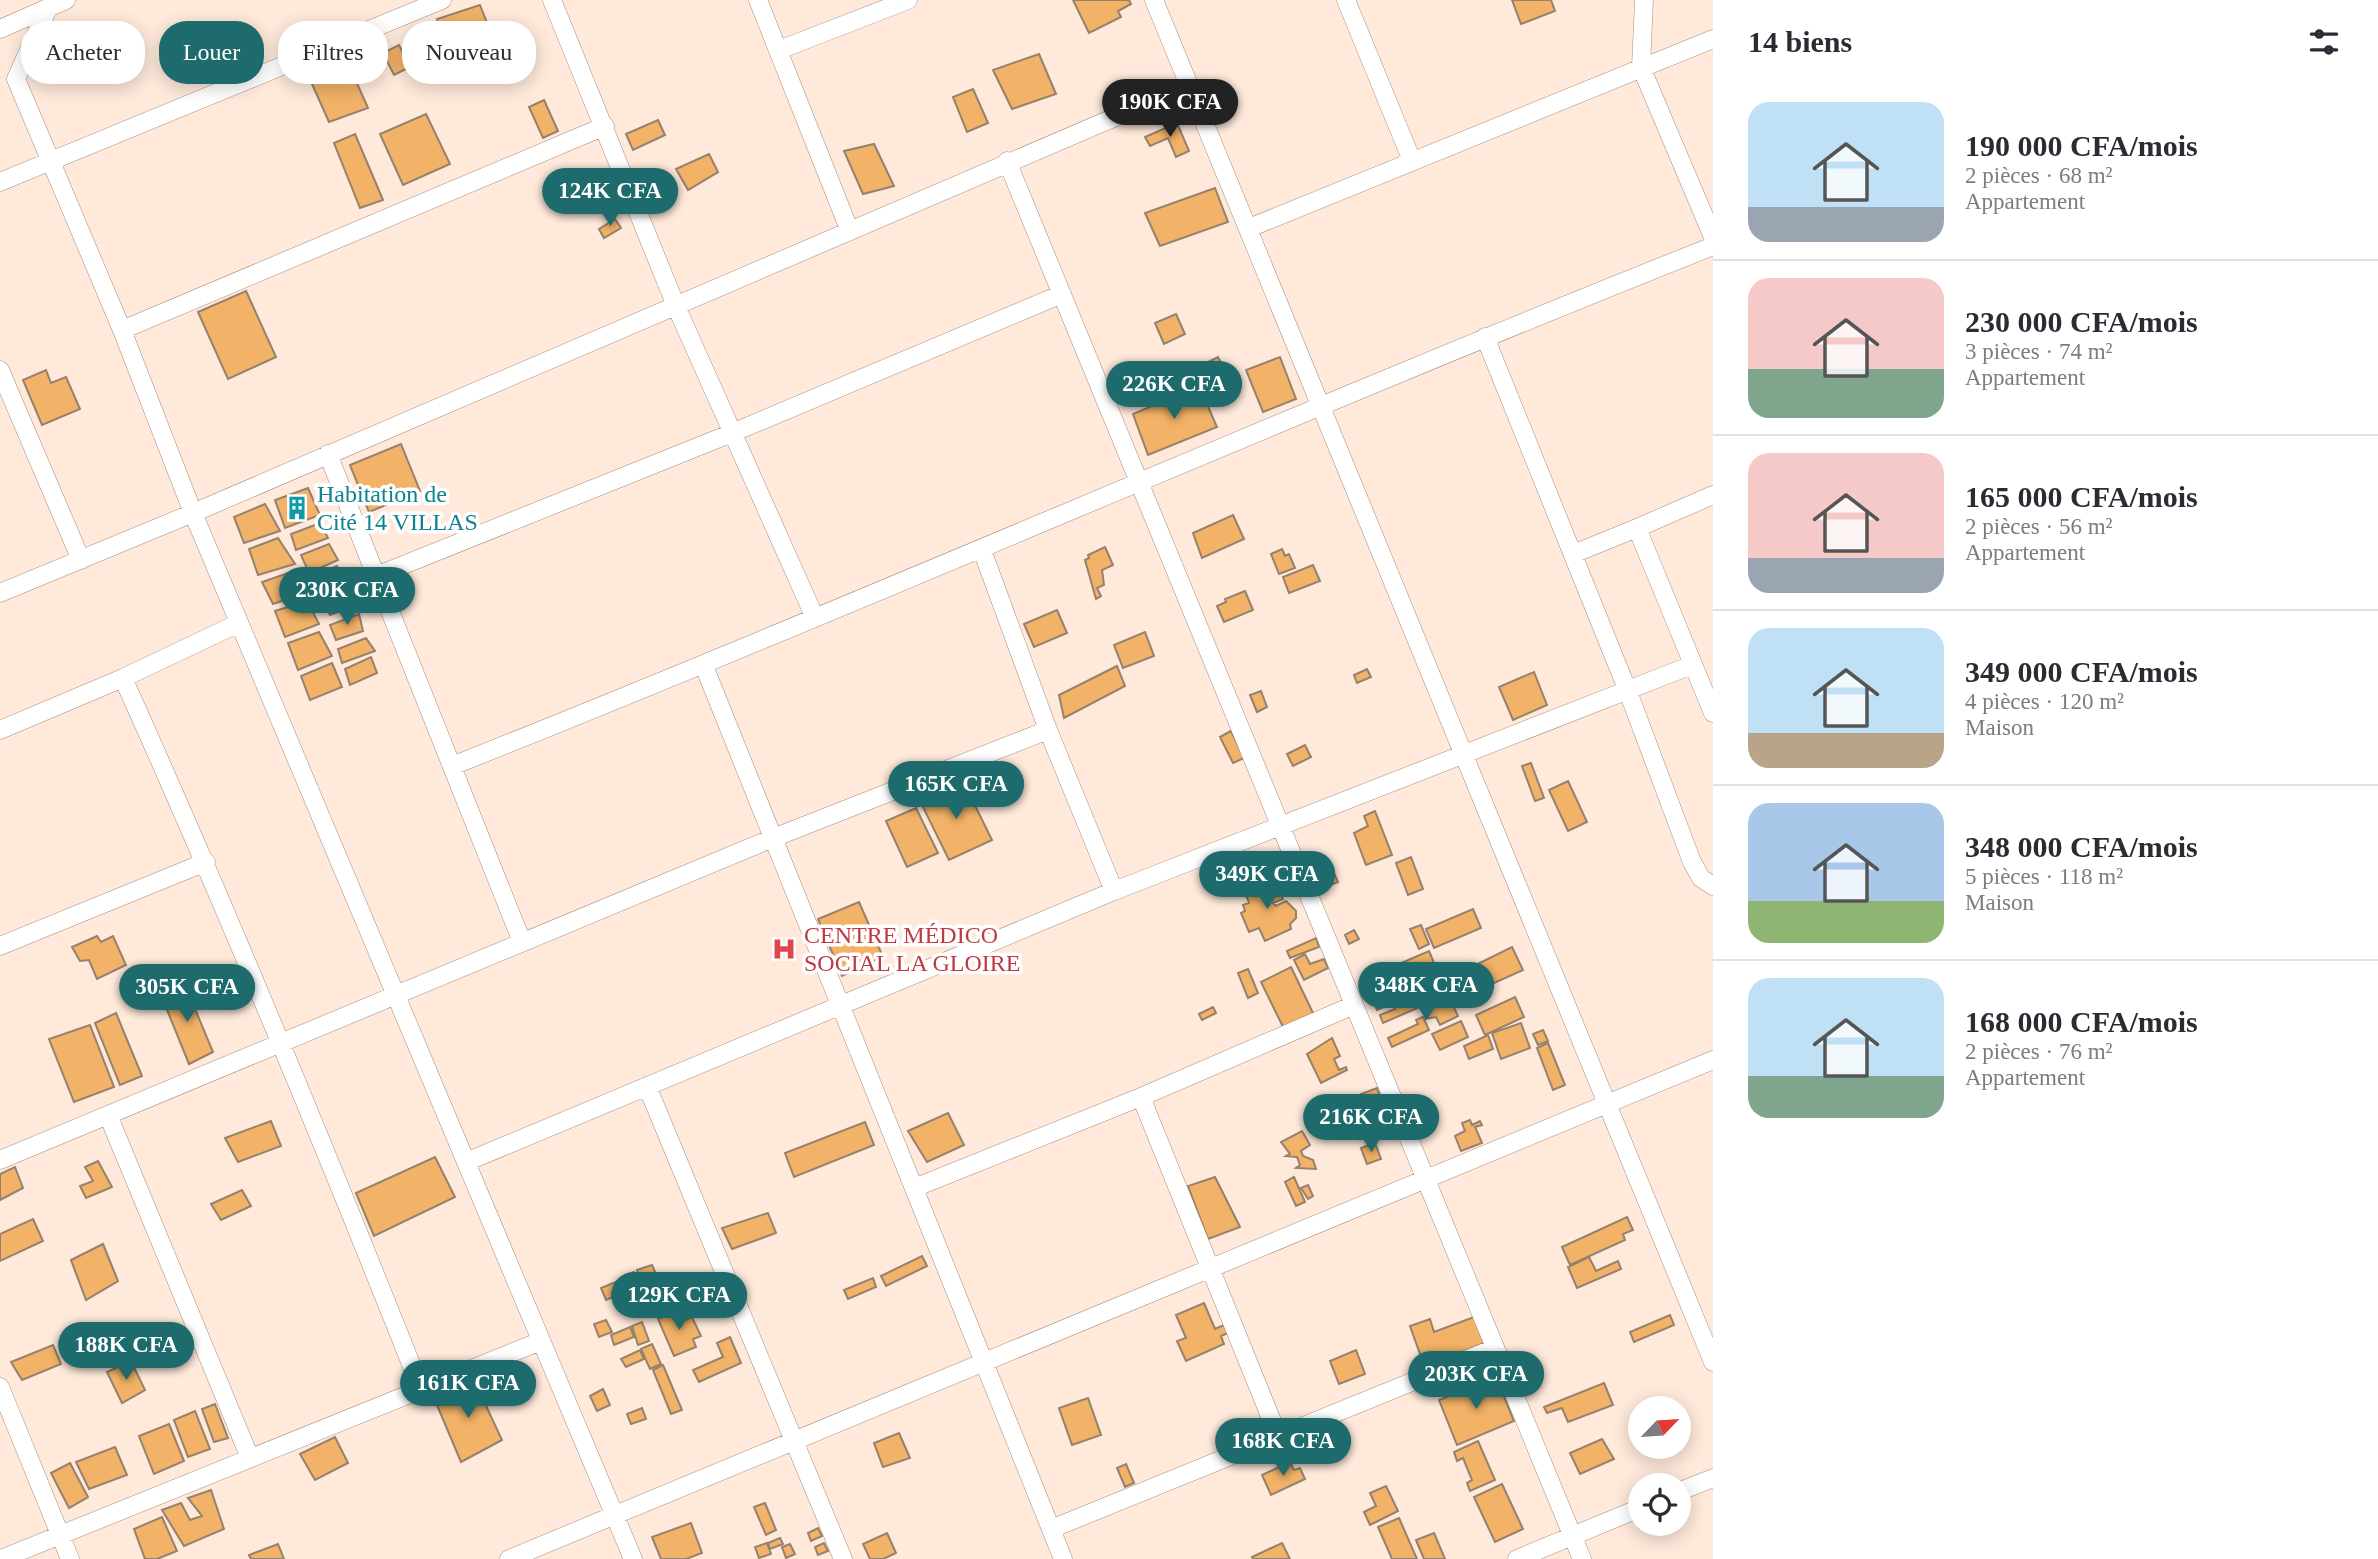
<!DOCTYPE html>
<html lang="fr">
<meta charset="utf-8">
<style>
body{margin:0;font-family:"Times New Roman",serif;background:#f2f2f3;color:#2b2b33;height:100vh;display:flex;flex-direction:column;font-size:26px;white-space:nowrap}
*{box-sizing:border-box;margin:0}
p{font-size:23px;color:#7c7c81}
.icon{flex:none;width:38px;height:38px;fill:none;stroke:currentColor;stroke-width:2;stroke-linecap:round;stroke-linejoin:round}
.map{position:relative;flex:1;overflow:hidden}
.details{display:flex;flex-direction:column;background:#fff;width:665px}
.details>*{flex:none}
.top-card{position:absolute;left:21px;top:21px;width:665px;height:63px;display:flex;gap:14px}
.needle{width:46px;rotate:65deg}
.fabs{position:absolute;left:1628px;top:1396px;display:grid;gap:14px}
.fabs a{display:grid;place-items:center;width:63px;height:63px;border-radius:50%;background:#fff;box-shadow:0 4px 18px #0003;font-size:35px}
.price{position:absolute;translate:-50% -60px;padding:0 16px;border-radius:24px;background:#1e6b6d;color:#fff;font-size:23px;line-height:46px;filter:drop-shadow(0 2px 4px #0008)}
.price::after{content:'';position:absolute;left:50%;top:42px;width:21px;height:16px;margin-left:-10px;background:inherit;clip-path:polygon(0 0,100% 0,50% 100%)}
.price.active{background:#222;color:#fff}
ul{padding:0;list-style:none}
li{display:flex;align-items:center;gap:21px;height:175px;padding:0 35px}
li+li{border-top:2px solid #e1e1e2}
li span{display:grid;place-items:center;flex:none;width:196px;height:140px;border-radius:21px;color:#555}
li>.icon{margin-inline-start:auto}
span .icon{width:84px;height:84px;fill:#fffc;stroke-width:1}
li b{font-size:30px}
h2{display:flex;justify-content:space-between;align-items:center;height:84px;padding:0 35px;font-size:30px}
.chip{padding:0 24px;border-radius:28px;background:#fff;box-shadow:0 4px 18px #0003;font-size:24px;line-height:63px}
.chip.active{background:#1e6b6d;color:#fff}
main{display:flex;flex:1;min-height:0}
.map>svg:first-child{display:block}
.building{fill:#f2b267;stroke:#95816d;stroke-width:2}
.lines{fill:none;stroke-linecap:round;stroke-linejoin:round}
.street-casing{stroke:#a68d7c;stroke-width:19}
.street{stroke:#fff;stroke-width:18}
.labels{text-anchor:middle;stroke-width:7;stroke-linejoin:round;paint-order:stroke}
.culture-label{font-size:24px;fill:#0d838f;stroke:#fff;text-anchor:start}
.health-label{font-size:24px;fill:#be3a42;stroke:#fff;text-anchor:start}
</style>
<main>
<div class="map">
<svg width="1713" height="1559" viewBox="0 0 1713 1559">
<rect width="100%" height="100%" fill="#fee9da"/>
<!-- building -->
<path class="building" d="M1073,0h56l2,4 -13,7 3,6 -32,16z
M1512,0h39l4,11 -34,13z
M480,5l24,61 -40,15 -27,-62z
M186,37l20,41 -16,1 -19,-38z
M399,45l11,22 -16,8 -11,-22z
M1039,54l17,40 -44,15 -19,-39z
M347,61l21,47 -39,14 -21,-47z
M973,89l15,34 -21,9 -14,-35z
M544,100l14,31 -15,7 -14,-31z
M426,114l24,50 -47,21 -23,-51z
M658,120l7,15 -32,15 -7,-16z
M1177,123l12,28 -13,6 -8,-19 -18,8 -5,-9z
M355,134l28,66 -23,8 -26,-65z
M874,144l20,42 -31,8 -19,-43z
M709,154l9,18 -30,18 -12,-21z
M1215,188l13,34 -68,24 -15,-33z
M615,219l6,9 -17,10 -5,-9z
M246,291l30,66 -48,22 -30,-67z
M1176,314l9,20 -21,10 -9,-21z
M1218,357l6,13 -17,11 -7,-15z
M1280,357l16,42 -33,13 -17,-42z
M46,370l5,13 15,-6 14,32 -38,16 -19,-45z
M1199,386l18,41 -69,28 -15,-41z
M401,444l19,47 -51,21 -19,-47z
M308,488l12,27 -35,13 -10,-28z
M265,504l15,27 -36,12 -10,-26z
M1233,515l11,24 -42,19 -9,-25z
M320,523l8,15 -32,12 -5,-16z
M278,538l17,26 -37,11 -9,-26z
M329,544l9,16 -29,13 -8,-18z
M1105,547l8,18 -11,5 2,15 -7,3 4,8 -5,3 -11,-39 4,-2 -1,-3z
M1282,549l3,7 4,-2 6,14 -16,6 -8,-20z
M1313,565l7,16 -31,12 -6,-16z
M337,566l9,15 -27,12 -7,-17z
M297,570l12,22 -36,12 -11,-22z
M346,589l8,17 -24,9 -8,-17z
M1245,591l8,19 -29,12 -7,-16 9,-4 -1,-3z
M307,601l12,23 -34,13 -10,-26z
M1057,610l10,23 -33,14 -10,-23z
M359,614l4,17 -27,9 -6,-15z
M319,632l13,24 -34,14 -10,-27z
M1145,632l9,24 -31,12 -9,-23z
M366,638l9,13 -33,12 -4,-14z
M371,657l6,16 -27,12 -5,-16z
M332,663l10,24 -32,13 -9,-24z
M1117,666l8,20 -61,32 -5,-23z
M1367,669l4,8 -14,6 -3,-8z
M1534,672l13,33 -34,15 -14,-33z
M1261,691l6,16 -10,5 -7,-17z
M1231,731l13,27 -11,5 -13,-26z
M1305,745l6,12 -18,9 -6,-12z
M1531,763l13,35 -9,3 -13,-35z
M963,781l29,59 -43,20 -28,-57z
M1568,781l19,41 -19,9 -19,-41z
M916,808l22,45 -31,14 -21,-46z
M1375,811l17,44 -26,10 -12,-32 14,-7 -4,-10z
M1411,857l12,32 -15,6 -12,-32z
M1329,862l9,20 -10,4 -9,-20z
M1252,880l10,4 4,7 11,-4 6,12 -10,4 3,3 10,-5 10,10v7l-6,6 1,5 -26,12 -6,-13 -10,4 -8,-19 4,-2 -2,-6 6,-2 -5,-13 5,-3 -3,-5z
M859,902l24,55 -41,19 -24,-57z
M1473,909l8,19 -47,20 -8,-19z
M1421,925l8,19 -10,5 -9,-20z
M1354,930l5,9 -10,5 -4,-9z
M97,936l4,6 12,-6 13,29 -29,14 -8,-19 -9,1 -8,-14z
M1316,938l3,9 -29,11 -3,-7z
M1512,947l11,23 -62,28 -10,-21z
M1429,951l5,12 -65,28 -5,-12z
M1305,954l5,10 14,-5 4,9 -24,12 -10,-20z
M1291,967l23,48 -30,14 -23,-47z
M1248,969l10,24 -10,5 -10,-25z
M1435,969l12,26 -64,28 -3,-8 15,-6 -8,-19z
M185,985l28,67 -24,12 -28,-69z
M1383,991l6,14 -12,5 -6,-14z
M1515,997l9,20 -39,18 -9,-20z
M1450,999l8,17 -18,9 -4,-8 -12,2 5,11 -37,17 -4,-9 30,-14 -2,-4 11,-5 -2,-4z
M1213,1007l3,6 -14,7 -3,-6z
M116,1013l26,63 -22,9 -25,-62z
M1461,1021l7,16 -28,13 -8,-16z
M1521,1023l9,25 -29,11 -9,-26z
M90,1025l24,62 -40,15 -25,-63z
M1543,1030l5,11 -10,4 -5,-11z
M1488,1035l5,14 -24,10 -5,-13z
M1332,1038l8,18 -6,3 5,11 7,-3 1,3 -26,13 -14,-29z
M1548,1043l17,42 -12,5 -16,-42z
M1377,1088l6,17 -15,6 -7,-17z
M948,1113l16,32 -37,17 -19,-31z
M1470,1120l2,5 8,-4 2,4 -7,2 7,16 -21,8 -6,-15 10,-5 -3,-8z
M271,1121l10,25 -43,16 -13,-24z
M865,1122l9,23 -80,32 -9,-24z
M1302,1131l8,14 -9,6 2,5 10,4 3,9 -20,-1 4,-3 -3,-8 -11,-1 4,-2 -9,-12z
M1375,1143l6,16 -14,5 -6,-16z
M435,1157l20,40 -81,39 -18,-43z
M98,1161l14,26 -26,11 -6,-12 13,-5 -8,-14z
M15,1167l8,21 -23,12v-26z
M1215,1177l25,50 -32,12 -20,-53z
M1294,1177l11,25 -9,4 -11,-24z
M1308,1185l5,11 -5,3 -7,-11z
M242,1190l9,16 -30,14 -10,-16z
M768,1213l8,20 -44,16 -10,-21z
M1627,1217l6,13 -10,4 2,6 -55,25 -8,-18z
M33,1219l10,22 -43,20v-27z
M103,1244l15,37 -32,19 -15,-40z
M922,1256l5,10 -41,20 -5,-10z
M1589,1257l7,14 22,-10 3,8 -44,19 -9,-21z
M652,1265l12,27 -8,4 6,13 -17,8 -20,-42 9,-3 3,8 3,-1 -3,-9z
M873,1278l3,9 -28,12 -4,-9z
M623,1279l11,29 -12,5 -7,-17 -9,4 -5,-12z
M711,1280l4,11 -32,12 -4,-10z
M716,1292l4,7 -26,10 -4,-7z
M1204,1303l11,26 9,-4 4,8 -7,3 3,8 -38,17 -9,-20 9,-3 -10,-23z
M681,1308l5,12 6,-3 9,19 -8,3 3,8 -22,9 -16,-37z
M1670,1315l4,10 -40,17 -4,-10z
M1474,1317l10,26 -59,25 -15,-42 20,-7 4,13z
M606,1320l6,12 -13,5 -5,-13z
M642,1322l7,19 -11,4 -6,-19z
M630,1327l4,10 -20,8 -3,-10z
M730,1337l11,26 -42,19 -6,-12 30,-13 -6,-14z
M652,1344l9,20 -11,5 -9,-20z
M53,1345l8,19 -39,16 -11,-18z
M640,1350l4,9 -18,8 -5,-8z
M1356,1350l9,24 -26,10 -9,-23z
M131,1361l14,29 -23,13 -15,-31z
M663,1365l19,45 -11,4 -18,-44z
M1496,1377l18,44 -57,24 -18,-45z
M473,1378l29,62 -41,22 -27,-64z
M1604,1383l9,22 -45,17 -6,-14 -15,5 -3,-6z
M603,1389l7,16 -13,6 -7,-15z
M1088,1398l13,37 -29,10 -13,-37z
M215,1404l13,34 -14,4 -12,-33z
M642,1408l4,11 -15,5 -4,-10z
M195,1411l15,38 -22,8 -14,-37z
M169,1424l15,37 -30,13 -15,-38z
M899,1433l11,25 -27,9 -9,-24z
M335,1437l13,26 -33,17 -15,-26z
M1602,1439l12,20 -34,15 -10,-21z
M1478,1441l17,39 -25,11 -3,-8 5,-3 -9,-22 -6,3 -3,-9z
M115,1447l12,28 -38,14 -13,-27z
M1290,1462l4,8 6,-2 5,11 -34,16 -9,-20z
M70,1463l18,34 -19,11 -18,-35z
M1126,1464l8,19 -9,4 -8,-19z
M1502,1484l21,45 -28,13 -21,-45z
M1386,1486l12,25 -28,14 -6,-13 12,-6 -6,-13z
M211,1490l13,39 -40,17 -22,-36 19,-7 9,17 12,-4 -14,-18z
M765,1503l11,27 -10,5 -12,-28z
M162,1517l15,34 -20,8h-12l-11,-30z
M1399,1518l18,41h-25l-14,-32z
M691,1523l11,30 -16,6h-25l-9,-22z
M818,1528l4,8 -11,5 -3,-8z
M887,1533l9,20 -13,6h-13l-7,-15z
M1434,1533l11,26h-21l-8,-19z
M780,1538l3,6 -13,5 -2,-6z
M767,1543l4,11 -12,4 -4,-11z
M824,1543l4,8 -10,4 -3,-8z
M1282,1543l8,16h-37l-1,-2z
M278,1544l6,15h-33l-2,-4z
M790,1544l5,10 -9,4 -4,-11z"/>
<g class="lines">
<!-- street casing -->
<g class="street-casing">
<path id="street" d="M552,0l124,306 139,312
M758,0l91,229
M1154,0l559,1362
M1346,0l66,161
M1644,0l-3,67 72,170
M48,8l-32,71 106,251 71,183 440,1046
M0,29l66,-29
M779,50l129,-50
M1007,161l575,1398
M0,182l442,-182
M1249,228l464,-189
M122,330l483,-204
M1485,337l142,352 65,173 9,16 12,8
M0,370l81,190
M328,454l48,122
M1713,495l-76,33 76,185
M982,550l66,180 66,161
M1573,554l64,-26
M0,593l193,-80 997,-428
M704,666l359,893
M123,678c106,235 203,472 298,711
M0,730l123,-52 116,-55
M452,766c422,-168 838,-352 1261,-520
M522,942l-146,-366 356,-143 330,-139
M0,946l206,-84
M647,1086l196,473
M1141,1097l137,339
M108,1115l142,343
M0,1160l773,-322 275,-108
M466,1162l648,-271 578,-226
M914,1188l227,-91 213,-92
M0,1387l70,172
M1678,1492l35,-14
M1051,1529l444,-181
M1,1559l540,-218
M509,1559l1204,-499
M1517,1559l123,-51"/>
</g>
<!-- street -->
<use href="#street" class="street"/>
</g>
<!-- icons -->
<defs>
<g id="building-bare" transform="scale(1.89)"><path d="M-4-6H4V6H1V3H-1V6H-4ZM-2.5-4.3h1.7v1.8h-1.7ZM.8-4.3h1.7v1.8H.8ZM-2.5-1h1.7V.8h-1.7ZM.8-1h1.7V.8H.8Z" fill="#0f9aa8" stroke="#fff" stroke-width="2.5" paint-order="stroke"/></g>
<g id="hospital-bare" transform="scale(1.89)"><path d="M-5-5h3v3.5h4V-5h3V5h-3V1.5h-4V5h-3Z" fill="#e0444e" stroke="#fff" stroke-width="2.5" paint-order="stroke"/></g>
</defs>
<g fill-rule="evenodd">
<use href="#building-bare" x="297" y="508"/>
<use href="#hospital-bare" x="784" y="949"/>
</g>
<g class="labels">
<!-- culture labels -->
<g class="culture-label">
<text x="317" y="502">Habitation de<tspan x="317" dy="28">Cité 14 VILLAS</tspan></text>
</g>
<!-- health labels -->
<g class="health-label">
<text x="804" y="943">CENTRE MÉDICO<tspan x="804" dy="28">SOCIAL LA GLOIRE</tspan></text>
</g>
</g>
</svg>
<div class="fabs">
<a><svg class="needle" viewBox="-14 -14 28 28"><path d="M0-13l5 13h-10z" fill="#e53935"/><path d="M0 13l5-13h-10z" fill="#7c7c81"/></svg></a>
<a><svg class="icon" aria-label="locate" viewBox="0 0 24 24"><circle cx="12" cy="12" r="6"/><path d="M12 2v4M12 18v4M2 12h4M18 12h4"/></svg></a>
</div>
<b class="price active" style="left:1170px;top:139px">190K CFA</b>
<b class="price" style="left:610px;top:228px">124K CFA</b>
<b class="price" style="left:1174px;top:421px">226K CFA</b>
<b class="price" style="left:347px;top:627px">230K CFA</b>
<b class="price" style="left:956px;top:821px">165K CFA</b>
<b class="price" style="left:1267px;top:911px">349K CFA</b>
<b class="price" style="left:1426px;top:1022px">348K CFA</b>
<b class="price" style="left:187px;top:1024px">305K CFA</b>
<b class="price" style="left:1371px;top:1154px">216K CFA</b>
<b class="price" style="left:679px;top:1332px">129K CFA</b>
<b class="price" style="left:126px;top:1382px">188K CFA</b>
<b class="price" style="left:1476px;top:1411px">203K CFA</b>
<b class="price" style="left:468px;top:1420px">161K CFA</b>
<b class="price" style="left:1283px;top:1478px">168K CFA</b>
<div class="top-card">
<a class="chip">Acheter</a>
<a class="chip active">Louer</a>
<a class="chip">Filtres</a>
<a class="chip">Nouveau</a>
</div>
</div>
<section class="details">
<h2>14 biens<svg class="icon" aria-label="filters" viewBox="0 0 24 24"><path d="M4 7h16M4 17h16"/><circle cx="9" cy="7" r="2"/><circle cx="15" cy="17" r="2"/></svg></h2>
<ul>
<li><span style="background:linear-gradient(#bfe0f5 75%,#9aa5b1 0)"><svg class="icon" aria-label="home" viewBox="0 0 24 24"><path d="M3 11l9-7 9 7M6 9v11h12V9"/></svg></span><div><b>190 000 CFA/mois</b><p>2 pièces · 68 m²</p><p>Appartement</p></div></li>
<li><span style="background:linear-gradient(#f6c9c9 65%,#7fa58c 0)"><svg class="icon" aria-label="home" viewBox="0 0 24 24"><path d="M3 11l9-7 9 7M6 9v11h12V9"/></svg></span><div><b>230 000 CFA/mois</b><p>3 pièces · 74 m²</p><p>Appartement</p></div></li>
<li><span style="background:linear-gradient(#f6c9c9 75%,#9aa5b1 0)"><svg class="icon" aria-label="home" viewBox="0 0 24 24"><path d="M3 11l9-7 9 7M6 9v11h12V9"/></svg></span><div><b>165 000 CFA/mois</b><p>2 pièces · 56 m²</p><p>Appartement</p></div></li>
<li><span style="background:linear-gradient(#bfe0f5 75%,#b9a48a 0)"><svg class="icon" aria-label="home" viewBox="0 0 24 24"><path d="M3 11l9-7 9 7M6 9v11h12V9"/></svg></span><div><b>349 000 CFA/mois</b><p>4 pièces · 120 m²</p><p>Maison</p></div></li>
<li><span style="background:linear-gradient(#a9c7e8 70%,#8fb573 0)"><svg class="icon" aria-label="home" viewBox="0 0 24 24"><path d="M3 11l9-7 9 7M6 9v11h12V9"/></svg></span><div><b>348 000 CFA/mois</b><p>5 pièces · 118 m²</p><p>Maison</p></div></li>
<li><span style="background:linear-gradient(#bfe0f5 70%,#7fa58c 0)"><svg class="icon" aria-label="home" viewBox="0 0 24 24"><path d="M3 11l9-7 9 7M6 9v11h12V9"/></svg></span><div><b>168 000 CFA/mois</b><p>2 pièces · 76 m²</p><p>Appartement</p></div></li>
</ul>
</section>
</main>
